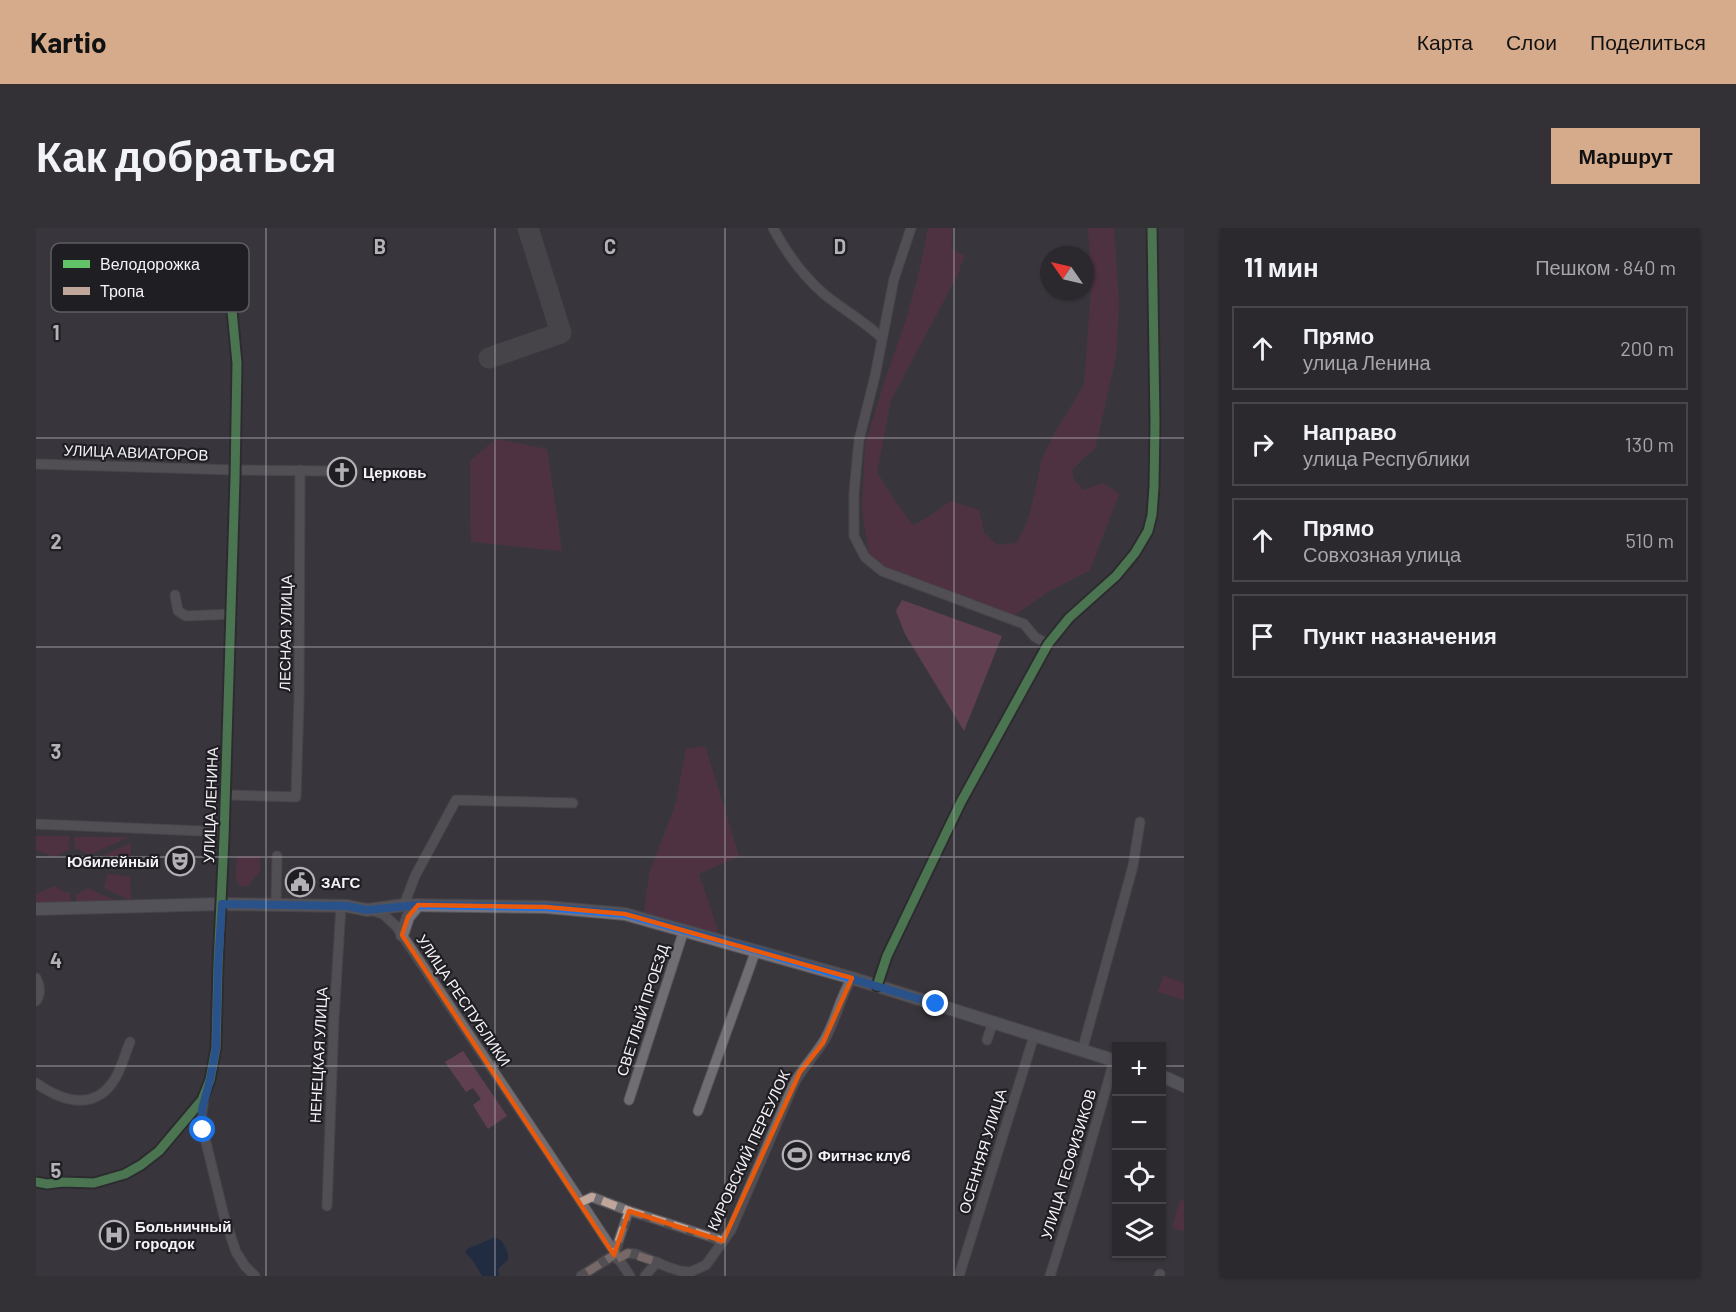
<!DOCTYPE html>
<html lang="ru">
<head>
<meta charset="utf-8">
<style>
  :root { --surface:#2b292d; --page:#333135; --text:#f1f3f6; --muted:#a6a6aa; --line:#474549; --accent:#d6ab8b }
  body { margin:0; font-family:Barlow,sans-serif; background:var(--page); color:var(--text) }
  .controls { position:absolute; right:18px; bottom:18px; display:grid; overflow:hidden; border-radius:0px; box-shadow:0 2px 4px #0004 }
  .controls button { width:54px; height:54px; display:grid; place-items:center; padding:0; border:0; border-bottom:2px solid var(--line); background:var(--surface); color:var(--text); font:30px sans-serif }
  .compass { position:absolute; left:1004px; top:18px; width:54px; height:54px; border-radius:50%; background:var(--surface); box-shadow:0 2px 4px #0004; rotate:304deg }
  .stop { position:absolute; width:18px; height:18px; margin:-14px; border:4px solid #1a73e8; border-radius:50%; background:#fff }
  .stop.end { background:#1a73e8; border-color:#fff; box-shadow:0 2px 6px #0008 }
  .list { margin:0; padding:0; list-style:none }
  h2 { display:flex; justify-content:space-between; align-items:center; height:78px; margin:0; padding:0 24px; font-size:26px }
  h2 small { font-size:20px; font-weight:400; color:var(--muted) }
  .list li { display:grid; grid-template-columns:39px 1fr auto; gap:18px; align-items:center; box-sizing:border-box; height:84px; margin:0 12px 12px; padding:0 12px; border:2px solid var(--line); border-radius:0px }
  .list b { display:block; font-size:22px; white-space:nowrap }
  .list p { margin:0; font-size:20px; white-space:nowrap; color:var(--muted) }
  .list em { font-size:20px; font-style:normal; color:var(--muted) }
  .icon { flex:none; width:33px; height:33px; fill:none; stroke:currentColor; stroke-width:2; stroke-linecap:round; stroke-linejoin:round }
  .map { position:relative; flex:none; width:1148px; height:1048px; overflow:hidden; border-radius:0px }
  header { display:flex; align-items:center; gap:36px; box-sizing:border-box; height:84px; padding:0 30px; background:var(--accent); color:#111 }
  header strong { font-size:28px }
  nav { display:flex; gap:33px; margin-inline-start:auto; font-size:21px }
  .intro { display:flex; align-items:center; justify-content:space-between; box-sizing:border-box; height:144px; padding:0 36px }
  h1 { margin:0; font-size:42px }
  .button { padding:15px 27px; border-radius:0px; background:var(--accent); color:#111; font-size:21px; font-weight:700 }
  main { display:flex; gap:36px; padding:0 36px }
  aside { flex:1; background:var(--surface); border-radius:0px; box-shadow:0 2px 4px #0004 }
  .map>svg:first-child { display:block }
  .green { fill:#6c2d49 }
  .forest { fill:#904d68 }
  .water { fill:#062148 }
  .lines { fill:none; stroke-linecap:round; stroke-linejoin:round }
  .taxiway { stroke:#58565a; stroke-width:21 }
  .minor-casing { stroke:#58565a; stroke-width:11 }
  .major-casing { stroke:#58565a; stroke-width:14 }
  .minor { stroke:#706e72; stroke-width:9 }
  .major { stroke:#75737d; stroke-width:12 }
  .quiet { stroke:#c0a59a; stroke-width:8; stroke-dasharray:15 8; stroke-linecap:butt }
  .cycleway-casing { stroke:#1f1e22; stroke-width:13 }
  .cycleway { stroke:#61c268; stroke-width:9 }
  .route { stroke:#1a73e8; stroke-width:8 }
  .marked { fill:none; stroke:#e8590c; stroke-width:4.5; stroke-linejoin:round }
  .grid { fill:none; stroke:#b3b0b6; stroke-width:1.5; stroke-opacity:0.55 }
  .labels { text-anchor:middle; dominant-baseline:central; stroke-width:4.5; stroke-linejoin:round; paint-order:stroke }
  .street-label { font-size:15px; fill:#f4f1f7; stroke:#1f1e22 }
  .poi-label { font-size:15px; font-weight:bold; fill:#f4f1f7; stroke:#1f1e22; text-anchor:start }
  .key { fill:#1f1e22; stroke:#5f5d62; stroke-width:1.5 }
  .key-label { font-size:16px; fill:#f4f1f7 }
  .grid-label { font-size:20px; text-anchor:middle; font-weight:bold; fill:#b3b0b6; stroke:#1f1e22; stroke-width:4.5; stroke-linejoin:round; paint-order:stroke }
</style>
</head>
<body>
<header>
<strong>Kartio</strong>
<nav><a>Карта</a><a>Слои</a><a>Поделиться</a></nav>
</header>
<div class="intro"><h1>Как добраться</h1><a class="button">Маршрут</a></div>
<main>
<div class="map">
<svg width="1148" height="1048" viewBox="0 0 1148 1048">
  <rect width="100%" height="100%" fill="#39373c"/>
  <!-- green -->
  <g class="green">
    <path d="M892,0H917L915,20L928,28L922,46L855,172L841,244L861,276L877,297L894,288L915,273L943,282L948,305L961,317L981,315L989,299L994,285L1006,231L1017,208L1048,157L1056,51L1052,0H1078L1083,76L1080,129L1059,221L1046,231L1036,243L1038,252L1048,262L1067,255L1083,266L1054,342L1012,364L974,390L849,344L833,326L826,283L829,217L849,152L871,89L886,32Z"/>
    <path d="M460,211L511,221L526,323L435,314L434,233Z"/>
    <path d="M669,518L703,628L663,646L683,706L608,686L613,646L640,575L650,521Z"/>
    <path d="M0,608H33V622L23,626L19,629L0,622Z"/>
    <path d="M38,609H93L53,627L45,622L39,621Z"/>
    <path d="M95,615L94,640L72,641L68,627Z"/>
    <path d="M201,628H224V643L211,659L204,658L201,653L200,647Z"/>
    <path d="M72,646L94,649L95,673L68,660Z"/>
    <path d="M19,658L26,663L34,665L35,677L0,678V666Z"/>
    <path d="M52,660L89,677H40V666L46,664Z"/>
    <path d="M1127,748L1148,755V772L1122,764Z"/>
    <path d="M1144,972L1148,973V1003L1136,1000Z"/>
  </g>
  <!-- forest -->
  <g class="forest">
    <path d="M866,372L966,408L928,503L869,406L860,383Z"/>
    <path d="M427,823L471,888L452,901L437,877L445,871L437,860L430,864L409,834Z"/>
  </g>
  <!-- water -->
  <path class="water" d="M459,1009L466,1013L472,1025V1032L462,1041L463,1048H446C441,1040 437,1031 429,1025L431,1021Z"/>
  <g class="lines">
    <!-- taxiway -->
    <path class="taxiway" d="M453,130L525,105L492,0"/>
    <!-- minor casing -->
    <g class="minor-casing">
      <g id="minor">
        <path d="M737,0C750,24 768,49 789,67C808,82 829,94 846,110"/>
        <path d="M875,0L858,51L839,148L823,212L818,265V308L829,329L846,343L988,396L999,409L1012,416"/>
        <path d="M0,236L199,242L291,243"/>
        <path d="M139,367L142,383L150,388L195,386"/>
        <path d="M190,567L260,569L263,470L264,242"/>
        <path d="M0,596L189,604"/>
        <path d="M240,677L241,628"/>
        <path d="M368,677L379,648L420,572L537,575"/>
        <path d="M337,683L347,686L360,698L510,921L594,1048"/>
        <path d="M0,750C4,758 5,766 0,773"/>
        <path d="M841,758L851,728L925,574L1012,416L1033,390L1080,348L1099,325L1112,303L1116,287L1118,259L1119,194L1116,0"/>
        <path d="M951,812L957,794"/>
        <path d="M1046,823L1097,638L1104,594"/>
        <path d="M0,855C27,874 60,884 80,849C86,838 89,826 94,814"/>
        <path d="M168,870L165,891L167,902L188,988L200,1024L209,1038L219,1048"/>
        <path d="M593,872L648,702"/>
        <path d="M662,883L720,722"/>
        <path d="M0,954L11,956L27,954L58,955L89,946L105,937L123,923L166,872L174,852L180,820L182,737L188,610L199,250L201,135L196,83"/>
        <path d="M545,974L556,969L593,983L578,1027L545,1048"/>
        <path d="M291,978L298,790L305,678"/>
        <path d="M593,983L687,1013"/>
        <path d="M581,1031L592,1025L600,1026L632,1039L644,1043L654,1044L670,1037L695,1002L757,858C765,841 779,828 789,811C800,792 804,769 816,750"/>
        <path d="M609,1048L621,1034"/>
        <path d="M923,1048L998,808"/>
        <path d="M1014,1048L1044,952L1078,833"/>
        <path d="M1123,1048L1124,1046"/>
      </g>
    </g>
    <!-- major casing -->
    <g class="major-casing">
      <g id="major">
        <path d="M0,681L186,676L311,678L331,682L368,677L510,679L589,686L816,750L1080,833"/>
        <path d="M366,707L372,689L382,677"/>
        <path d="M1126,848L1148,858"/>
      </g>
    </g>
    <!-- minor -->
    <use href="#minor" class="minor"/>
    <!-- major -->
    <use href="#major" class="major"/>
    <!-- quiet -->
    <g class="quiet">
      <path d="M545,974L556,969L593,983L578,1027L545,1048"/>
      <path d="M593,983L687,1013"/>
      <path d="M581,1031L592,1025L621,1034"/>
    </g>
    <!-- cycleway casing -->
    <g class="cycleway-casing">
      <g id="cycleway">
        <path d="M841,758L851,728L925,574L1012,416L1033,390L1080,348L1099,325L1112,303L1116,287L1118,259L1119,194L1116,0"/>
        <path d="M0,954L11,956L27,954L58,955L89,946L105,937L123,923L166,872L174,852L180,820L182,737L188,610L199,250L201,135L196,83"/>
      </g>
    </g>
    <!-- cycleway -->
    <use href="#cycleway" class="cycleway"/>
  </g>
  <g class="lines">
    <!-- route -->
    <path class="route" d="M167,902L166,881L174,852L180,820L182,737L186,676L311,678L331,682L382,677L510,679L589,686L720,722L900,776"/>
  </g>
  <!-- marked area -->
  <path d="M0 0H1148V1048H0ZM382,677L510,679L589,686L816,750L787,815L764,844L687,1013L593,983L578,1027L366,707L372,689Z" fill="#39373c" fill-opacity=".55" fill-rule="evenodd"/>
  <path class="marked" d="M382,677L510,679L589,686L816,750L787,815L764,844L687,1013L593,983L578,1027L366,707L372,689Z"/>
  <!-- grid -->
  <path class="grid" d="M230,0V1048M459,0V1048M689,0V1048M918,0V1048M0,210H1148M0,419H1148M0,629H1148M0,838H1080M1126,838H1148"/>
  <!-- icons -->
  <defs>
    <g id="church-ring" transform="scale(1.5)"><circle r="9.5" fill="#1f1e22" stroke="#b3b0b6" stroke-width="1.5"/><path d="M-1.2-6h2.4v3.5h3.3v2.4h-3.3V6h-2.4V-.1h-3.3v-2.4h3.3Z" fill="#b3b0b6"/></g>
    <g id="theatre-ring" transform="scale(1.5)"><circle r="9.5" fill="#1f1e22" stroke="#b3b0b6" stroke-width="1.5"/><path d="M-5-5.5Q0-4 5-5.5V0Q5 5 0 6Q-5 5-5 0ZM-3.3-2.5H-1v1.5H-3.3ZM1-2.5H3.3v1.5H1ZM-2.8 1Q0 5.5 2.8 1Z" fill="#b3b0b6"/></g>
    <g id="civic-ring" transform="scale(1.5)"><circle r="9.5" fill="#1f1e22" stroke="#b3b0b6" stroke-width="1.5"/><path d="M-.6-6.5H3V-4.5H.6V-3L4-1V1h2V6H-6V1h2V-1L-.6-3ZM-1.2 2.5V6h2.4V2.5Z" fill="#b3b0b6"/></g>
    <g id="stadium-ring" transform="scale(1.5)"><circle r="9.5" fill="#1f1e22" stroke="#b3b0b6" stroke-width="1.5"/><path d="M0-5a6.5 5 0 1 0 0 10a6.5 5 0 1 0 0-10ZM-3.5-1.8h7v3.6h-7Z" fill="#b3b0b6"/></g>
    <g id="hospital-ring" transform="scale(1.5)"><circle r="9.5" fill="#1f1e22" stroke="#b3b0b6" stroke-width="1.5"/><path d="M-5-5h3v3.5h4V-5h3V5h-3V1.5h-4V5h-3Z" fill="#b3b0b6"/></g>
  </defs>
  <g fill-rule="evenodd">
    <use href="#church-ring" x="306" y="244"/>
    <use href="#theatre-ring" x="144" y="633"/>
    <use href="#civic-ring" x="264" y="654"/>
    <use href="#stadium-ring" x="761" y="927"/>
    <use href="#hospital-ring" x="78" y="1007"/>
  </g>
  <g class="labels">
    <!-- street labels -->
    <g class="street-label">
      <text transform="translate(100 224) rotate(2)">УЛИЦА АВИАТОРОВ</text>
      <text transform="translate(249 405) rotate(-89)">ЛЕСНАЯ УЛИЦА</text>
      <text transform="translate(174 577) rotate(-88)">УЛИЦА ЛЕНИНА</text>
      <text transform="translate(428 772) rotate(56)">УЛИЦА РЕСПУБЛИКИ</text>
      <text transform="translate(606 782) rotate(-72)">СВЕТЛЫЙ ПРОЕЗД</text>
      <text transform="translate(282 827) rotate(-87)">НЕНЕЦКАЯ УЛИЦА</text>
      <text transform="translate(712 922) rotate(-65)">КИРОВСКИЙ ПЕРЕУЛОК</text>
      <text transform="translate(946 923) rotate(-73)">ОСЕННЯЯ УЛИЦА</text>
      <text transform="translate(1032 936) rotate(-73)">УЛИЦА ГЕОФИЗИКОВ</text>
    </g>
    <!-- poi labels -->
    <g class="poi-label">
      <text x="327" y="244">Церковь</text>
      <text x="123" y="633" text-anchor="end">Юбилейный</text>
      <text x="285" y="654">ЗАГС</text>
      <text x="782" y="927">Фитнэс клуб</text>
      <text x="99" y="998">Больничный<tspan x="99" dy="17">городок</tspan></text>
    </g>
  </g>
  <!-- legend -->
  <rect x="15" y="15" width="198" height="69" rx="9" class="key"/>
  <rect x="27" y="32" width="27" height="8" fill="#61c268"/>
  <rect x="27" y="59" width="27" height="8" fill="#c0a59a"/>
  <g class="key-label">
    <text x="64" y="42">Велодорожка</text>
    <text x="64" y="69">Тропа</text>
  </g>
  <g class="grid-label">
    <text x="344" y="26">B</text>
    <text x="574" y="26">C</text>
    <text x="804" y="26">D</text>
    <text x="20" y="112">1</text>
    <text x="20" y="321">2</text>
    <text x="20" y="531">3</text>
    <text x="20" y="740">4</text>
    <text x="20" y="950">5</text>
  </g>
</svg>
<div class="controls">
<button>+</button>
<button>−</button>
<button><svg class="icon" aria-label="locate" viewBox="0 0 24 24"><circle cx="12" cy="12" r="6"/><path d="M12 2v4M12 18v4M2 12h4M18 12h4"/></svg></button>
<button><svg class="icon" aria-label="layers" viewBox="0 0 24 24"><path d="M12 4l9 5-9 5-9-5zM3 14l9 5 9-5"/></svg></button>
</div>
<svg class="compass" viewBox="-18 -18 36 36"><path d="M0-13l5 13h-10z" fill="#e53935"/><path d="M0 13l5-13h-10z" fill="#a6a6aa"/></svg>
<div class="stop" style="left:167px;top:902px"></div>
<div class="stop end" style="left:900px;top:776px"></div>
</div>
<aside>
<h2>11 мин<small>Пешком · 840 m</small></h2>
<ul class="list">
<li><svg class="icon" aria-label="ahead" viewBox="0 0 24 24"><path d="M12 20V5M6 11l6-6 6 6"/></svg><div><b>Прямо</b><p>улица Ленина</p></div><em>200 m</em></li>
<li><svg class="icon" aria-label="right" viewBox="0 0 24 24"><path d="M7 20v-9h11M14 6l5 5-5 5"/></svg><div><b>Направо</b><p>улица Республики</p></div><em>130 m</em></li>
<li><svg class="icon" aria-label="ahead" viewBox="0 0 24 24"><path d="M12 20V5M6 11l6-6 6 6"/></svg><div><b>Прямо</b><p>Совхозная улица</p></div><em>510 m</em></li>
<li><svg class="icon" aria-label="arrive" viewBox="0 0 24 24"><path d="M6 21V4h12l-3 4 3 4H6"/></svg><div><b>Пункт назначения</b></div></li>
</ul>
</aside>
</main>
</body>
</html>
